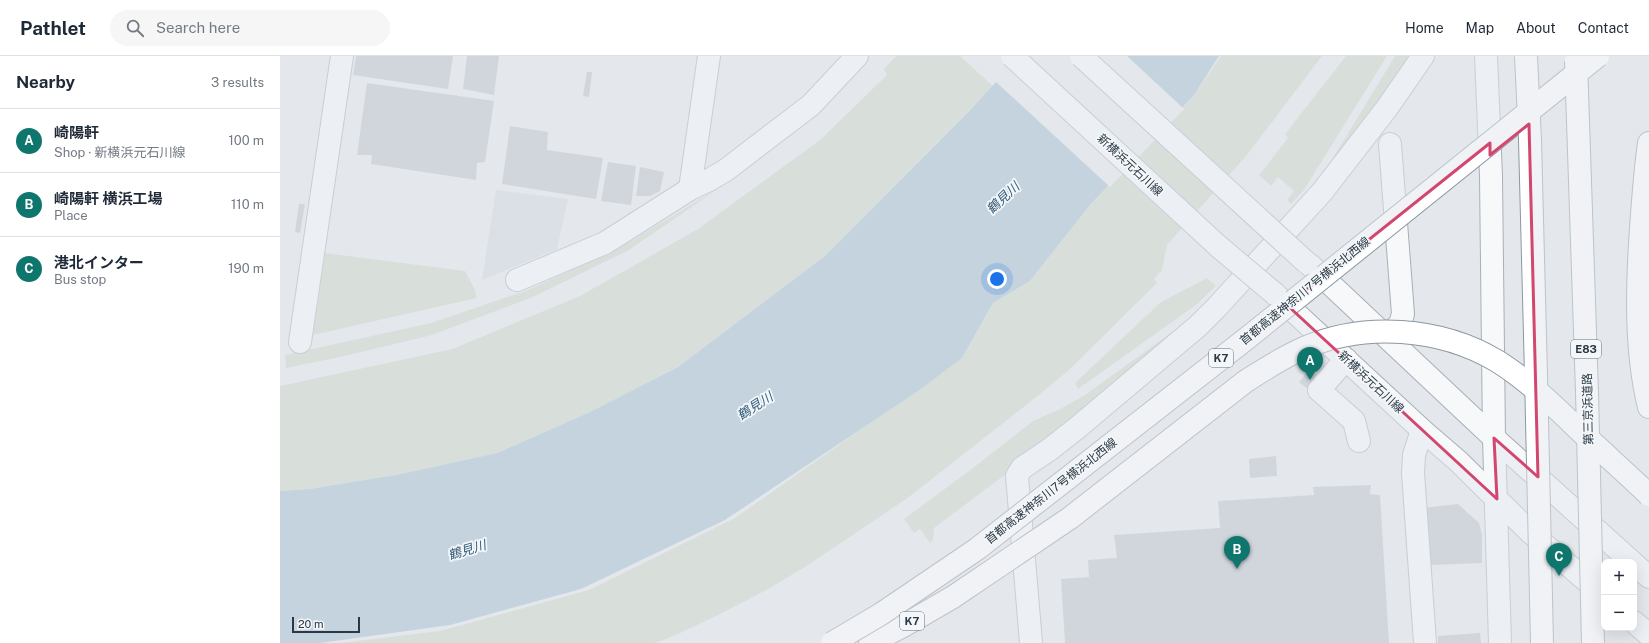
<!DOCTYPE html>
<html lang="en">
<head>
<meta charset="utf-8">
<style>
  :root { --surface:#fff; --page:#f6f6f7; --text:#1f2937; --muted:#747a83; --line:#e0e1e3; --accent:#0f766e }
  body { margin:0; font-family:"Public Sans","Noto Sans JP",sans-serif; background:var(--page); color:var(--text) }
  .controls { position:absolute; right:12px; bottom:12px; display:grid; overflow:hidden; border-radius:8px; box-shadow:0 4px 16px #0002 }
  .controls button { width:36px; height:36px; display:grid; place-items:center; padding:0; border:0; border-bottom:1px solid var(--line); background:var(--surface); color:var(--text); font:20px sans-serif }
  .scale { position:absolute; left:12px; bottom:10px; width:68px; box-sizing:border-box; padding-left:4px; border:2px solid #2a3845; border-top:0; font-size:11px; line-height:14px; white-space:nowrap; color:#2a3845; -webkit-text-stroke:3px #f4f7f9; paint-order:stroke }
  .you { position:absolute; left:717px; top:223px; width:14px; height:14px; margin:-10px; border:3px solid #fff; border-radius:50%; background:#1a73e8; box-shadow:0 0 0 6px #1a73e833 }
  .badge { display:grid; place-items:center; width:26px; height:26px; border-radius:50%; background:var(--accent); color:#fff; font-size:13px; font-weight:700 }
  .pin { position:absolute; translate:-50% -33px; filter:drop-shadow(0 1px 2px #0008) }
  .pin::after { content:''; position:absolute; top:21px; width:14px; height:12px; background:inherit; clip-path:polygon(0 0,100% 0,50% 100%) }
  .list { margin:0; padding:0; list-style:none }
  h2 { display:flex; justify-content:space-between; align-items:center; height:52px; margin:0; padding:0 16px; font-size:17px }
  h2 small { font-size:13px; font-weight:400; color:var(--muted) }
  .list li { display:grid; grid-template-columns:26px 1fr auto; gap:12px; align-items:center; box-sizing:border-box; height:64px; padding:0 16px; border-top:1px solid var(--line) }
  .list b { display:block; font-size:15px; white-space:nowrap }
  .list p { margin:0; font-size:13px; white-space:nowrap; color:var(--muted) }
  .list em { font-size:13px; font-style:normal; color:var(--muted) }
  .icon { flex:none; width:22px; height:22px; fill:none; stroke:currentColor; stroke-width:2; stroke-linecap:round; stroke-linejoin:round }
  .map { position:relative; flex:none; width:1369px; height:587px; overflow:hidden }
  header { display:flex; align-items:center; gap:24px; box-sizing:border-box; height:56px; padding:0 20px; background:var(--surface); border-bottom:1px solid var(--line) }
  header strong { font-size:19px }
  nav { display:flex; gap:22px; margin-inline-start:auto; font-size:14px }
  .search { width:280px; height:36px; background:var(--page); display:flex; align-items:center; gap:10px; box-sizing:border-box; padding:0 14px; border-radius:22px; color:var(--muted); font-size:15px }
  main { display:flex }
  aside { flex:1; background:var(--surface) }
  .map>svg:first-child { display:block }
  .built { fill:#d1d7de }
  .green { fill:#cbd6c4 }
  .water { fill:#9ebbcc }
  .pier { fill:#e4e8ec }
  .building { fill:#bac2ca }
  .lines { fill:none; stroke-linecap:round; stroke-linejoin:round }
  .minor-casing { stroke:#a8b0b7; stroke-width:24 }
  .highway-casing { stroke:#8a98a3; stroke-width:24 }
  .minor { stroke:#f7f8fa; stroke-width:22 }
  .highway { stroke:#fff; stroke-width:22 }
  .minor-bridge-casing { stroke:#a8b0b7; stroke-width:24; stroke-linecap:butt }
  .highway-bridge-casing { stroke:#8a98a3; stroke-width:24; stroke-linecap:butt }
  .minor-bridge { stroke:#f7f8fa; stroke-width:22 }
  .highway-bridge { stroke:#fff; stroke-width:22 }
  .marked { fill:none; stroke:#d3466f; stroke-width:3; stroke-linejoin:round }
  .labels { text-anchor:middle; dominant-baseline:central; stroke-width:3.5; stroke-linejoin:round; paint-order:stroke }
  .shield { fill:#f4f7f9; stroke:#67717b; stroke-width:1 }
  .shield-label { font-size:11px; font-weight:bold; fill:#2a3845 }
  .street-label { font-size:12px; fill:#2a3845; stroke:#f4f7f9 }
  .water-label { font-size:13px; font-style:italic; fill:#335d7b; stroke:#f4f7f9 }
</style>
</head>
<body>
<header>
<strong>Pathlet</strong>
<div class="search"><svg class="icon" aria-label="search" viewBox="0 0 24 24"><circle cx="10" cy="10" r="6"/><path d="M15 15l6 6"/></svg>Search here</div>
<nav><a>Home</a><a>Map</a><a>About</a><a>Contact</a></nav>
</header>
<main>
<aside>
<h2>Nearby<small>3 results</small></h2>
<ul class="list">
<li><span class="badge">A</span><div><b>崎陽軒</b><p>Shop · 新横浜元石川線</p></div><em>100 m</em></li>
<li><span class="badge">B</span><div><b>崎陽軒 横浜工場</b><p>Place</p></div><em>110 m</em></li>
<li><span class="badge">C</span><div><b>港北インター</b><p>Bus stop</p></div><em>190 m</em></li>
</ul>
</aside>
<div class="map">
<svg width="1369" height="587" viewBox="0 0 1369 587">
  <rect width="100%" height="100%" fill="#e4e8ec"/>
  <!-- built -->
  <path class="built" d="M216,134L288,143L277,193L202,224Z"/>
  <!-- green -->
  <g class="green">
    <path d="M616,0H680L713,30L546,199L398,311L310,356L217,397L121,418L30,433L0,435V330L172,293L300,240L418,173L540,84L607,19L604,13Z"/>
    <path d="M941,0H1042L967,99L887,189L882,214L874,223L877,227L788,315L750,346L629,441L528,509L490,532L442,557L396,579L375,587H60L160,575L309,534L455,462L682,302L713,247L750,225L810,149L914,39Z"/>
    <path d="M1066,0H1107L1024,134L1011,148L1007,144L1014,135L998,121L991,130L979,119L1008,82L1005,78Z"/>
    <path d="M1115,0H1130L1027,145Z"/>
    <path d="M442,130L349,194L253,241L152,279L65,300L6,312L5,299L151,267L248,234L343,190Z"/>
    <path d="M45,197L185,215L195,234L197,242L33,279Z"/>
    <path d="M927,222L936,230L916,249L798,333L795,327L881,246Z"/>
    <path d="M899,271L878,292L754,397L654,472L653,484L650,487L640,473L634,477L624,463L689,415L753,365L778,354L805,339Z"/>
  </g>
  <!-- water -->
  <path class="water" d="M740,0H939L914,39L810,149L750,225L713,247L682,302L638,335L445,464L301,533L170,569L40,587H0V435L30,433L121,418L217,397L310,356L398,311L546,199L691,53Z"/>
  <!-- pier -->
  <path class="pier" d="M738,0H847L904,53L830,131L715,25Z"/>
  <!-- building -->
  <g class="building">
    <path d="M76,0H173L168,33L73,19Z"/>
    <path d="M187,0H219L214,39L183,33Z"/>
    <path d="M307,16H312L309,41L303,40Z"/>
    <path d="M87,27L214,45L205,106L197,107L196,124L91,108L92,99H77Z"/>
    <path d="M230,70L268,76L267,94L323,102L316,143L222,128Z"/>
    <path d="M328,106L356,110L351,149L321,145Z"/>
    <path d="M360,111L384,116L380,135L370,140H356Z"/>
    <path d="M19,148H25L20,177L15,176Z"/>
    <path d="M1030,313L1040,322L1029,334L1019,326Z"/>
    <path d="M996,400L997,420L970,422L969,403Z"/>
    <path d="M1091,429L1090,438L1100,439L1109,587H785L781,523L809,521L808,504L837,502L834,479L940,472L938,445L1034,439L1033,431Z"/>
    <path d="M1178,448L1199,467L1202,479V507L1150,509L1143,452Z"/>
    <path d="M1200,577L1201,587H1158V580Z"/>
  </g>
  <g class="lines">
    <!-- minor casing -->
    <g class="minor-casing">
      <g id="minor">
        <path d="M1206,0L1211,120L1214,382L1220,587"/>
        <path d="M410,133L429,0"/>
        <path d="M1030,209L1214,382L1352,506"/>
        <path d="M237,224L325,187L410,133L429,124L446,114L531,49L577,0"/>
        <path d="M995,238L1142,374L1178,405L1250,476L1324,540"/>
        <path d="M1106,280L1120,268L1123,258L1110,88"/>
        <path d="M20,286L62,0"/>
        <path d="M1066,303L1039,334L1074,365L1079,385"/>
        <path d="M1142,374L1134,399L1133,417L1145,587"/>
        <path d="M1354,508L1369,521"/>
        <path d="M1354,566L1369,579"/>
        <path d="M751,587L737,420L742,412L769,394L797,372L918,270L937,251L1042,136L1107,52L1143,0"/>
      </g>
    </g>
    <!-- highway casing -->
    <g class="highway-casing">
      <g id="highway">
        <path d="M1369,87C1365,115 1363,144 1361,172C1357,230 1355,295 1369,351"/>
        <path d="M590,587L623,570L673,541"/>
      </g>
    </g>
    <!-- minor -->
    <use href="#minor" class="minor"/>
    <!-- highway -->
    <use href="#highway" class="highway"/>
    <!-- minor-bridge casing -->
    <g class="minor-bridge-casing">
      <g id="minor-bridge">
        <path d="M732,0L938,190L995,238"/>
        <path d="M801,0L1027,207"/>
      </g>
    </g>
    <!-- highway-bridge casing -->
    <g class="highway-bridge-casing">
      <g id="highway-bridge">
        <path d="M1246,0L1250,84L1256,319L1262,587"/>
        <path d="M1296,5L1307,336L1313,587"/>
        <path d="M673,541L790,462L966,325C985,313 1003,301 1024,292C1084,266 1160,271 1217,305C1246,323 1271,347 1296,371C1320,394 1345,416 1369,439"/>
        <path d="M552,587L601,558L697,493L966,283L1318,0"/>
      </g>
    </g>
    <!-- minor-bridge -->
    <use href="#minor-bridge" class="minor-bridge"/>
    <!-- highway-bridge -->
    <use href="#highway-bridge" class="highway-bridge"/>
  </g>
  <!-- marked area -->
  <path d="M0 0H1369V587H0ZM1249,68L1258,421L1214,382L1217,443L1007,249L1210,87V99Z" fill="#e4e8ec" fill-opacity=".55" fill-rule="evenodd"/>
  <path class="marked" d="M1249,68L1258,421L1214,382L1217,443L1007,249L1210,87V99Z"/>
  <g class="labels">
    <!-- shield labels -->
    <g class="shield">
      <rect x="1291" y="284" width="30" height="18" rx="3"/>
      <rect x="929" y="293" width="24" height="18" rx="3"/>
      <rect x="620" y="556" width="24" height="18" rx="3"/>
    </g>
    <g class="shield-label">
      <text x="1306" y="293">E83</text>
      <text x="941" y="302">K7</text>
      <text x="632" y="565">K7</text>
    </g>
    <!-- street labels -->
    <g class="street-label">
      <text transform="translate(850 109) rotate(43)">新横浜元石川線</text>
      <text transform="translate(1025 235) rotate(-39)">首都高速神奈川7号横浜北西線</text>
      <text transform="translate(1091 326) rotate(43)">新横浜元石川線</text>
      <text transform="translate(1308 353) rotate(-91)">第三京浜道路</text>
      <text transform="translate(771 435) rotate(-38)">首都高速神奈川7号横浜北西線</text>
    </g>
    <!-- water labels -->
    <g class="water-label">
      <text transform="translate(723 142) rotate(-43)">鶴見川</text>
      <text transform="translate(475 350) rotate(-33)">鶴見川</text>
      <text transform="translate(187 494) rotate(-17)">鶴見川</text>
    </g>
  </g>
</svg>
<div class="controls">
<button>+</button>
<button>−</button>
</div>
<div class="scale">20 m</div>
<div class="you"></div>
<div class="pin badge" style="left:1030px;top:324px">A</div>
<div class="pin badge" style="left:957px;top:513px">B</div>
<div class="pin badge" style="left:1279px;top:520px">C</div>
</div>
</main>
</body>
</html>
